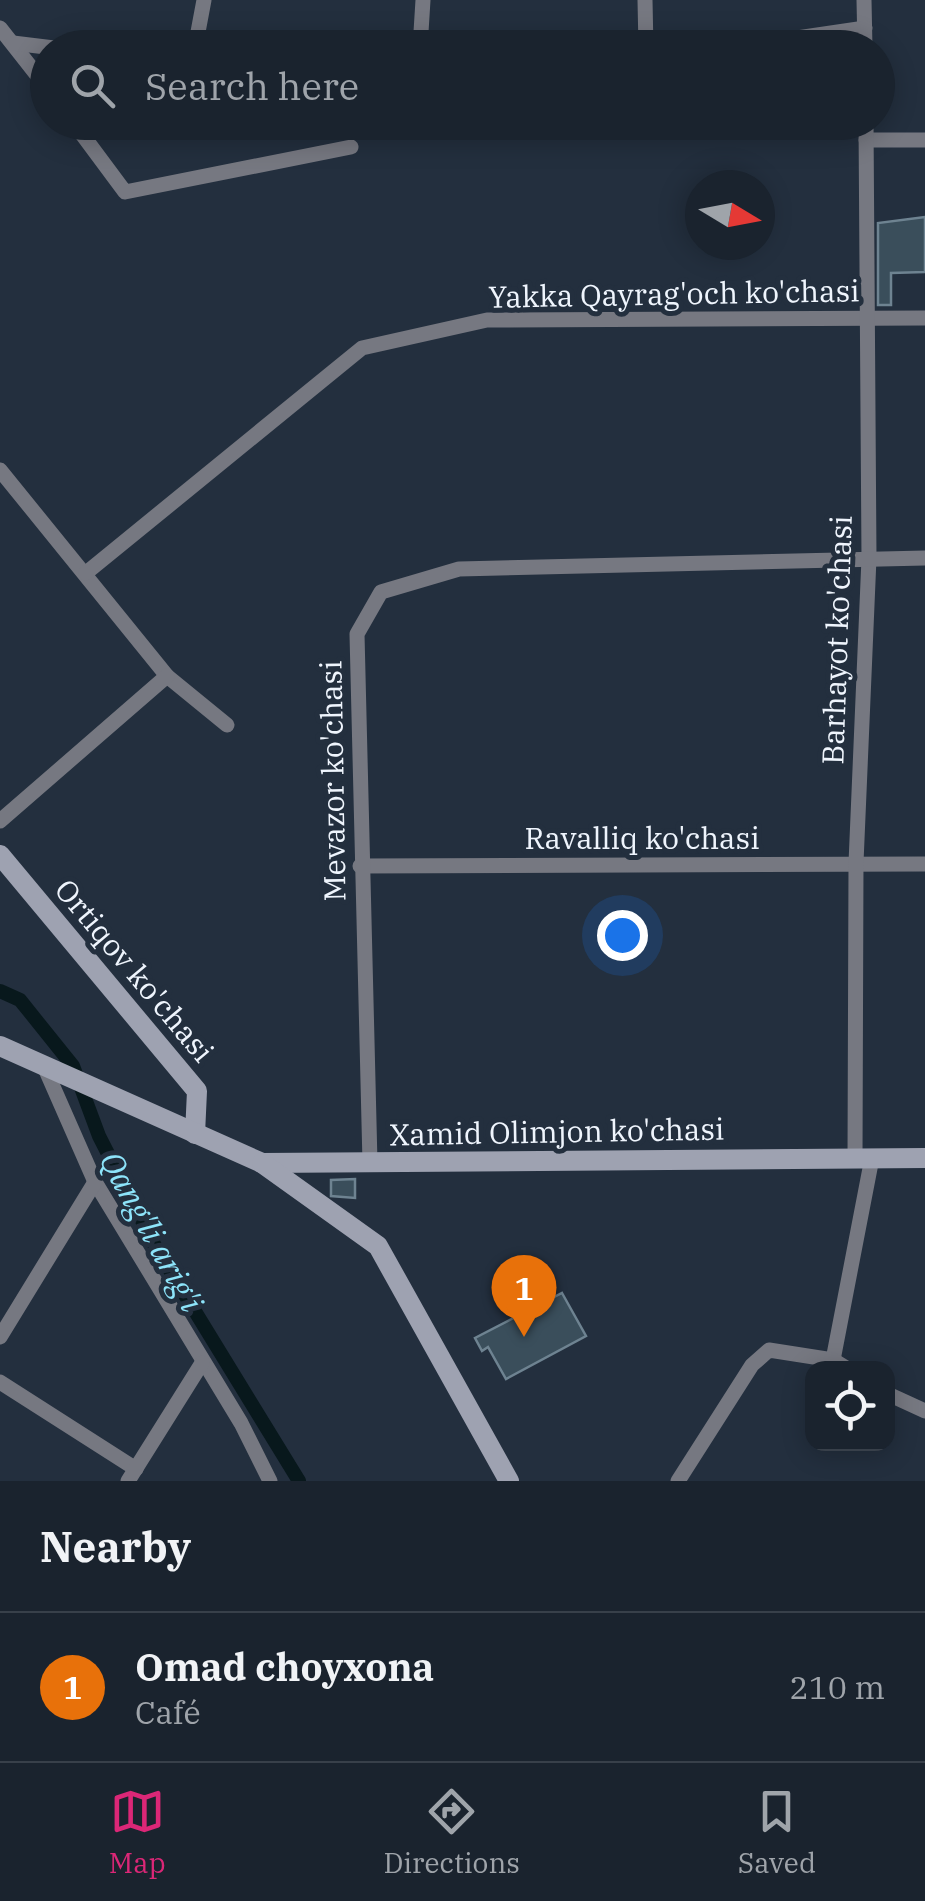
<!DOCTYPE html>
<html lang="en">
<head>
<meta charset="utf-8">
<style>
  :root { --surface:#1a232e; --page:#272f3a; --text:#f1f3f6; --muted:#9fa4aa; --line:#38404a; --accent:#db2777 }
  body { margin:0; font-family:"IBM Plex Serif",serif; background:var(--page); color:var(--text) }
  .controls { position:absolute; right:30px; bottom:30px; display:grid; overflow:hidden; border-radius:20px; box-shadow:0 5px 25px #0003 }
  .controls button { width:90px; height:90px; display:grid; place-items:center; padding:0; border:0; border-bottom:2px solid var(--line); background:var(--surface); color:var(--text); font:50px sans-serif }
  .compass { position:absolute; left:685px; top:170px; width:90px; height:90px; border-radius:50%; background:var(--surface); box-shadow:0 5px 25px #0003; rotate:100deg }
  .you { position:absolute; left:622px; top:935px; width:35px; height:35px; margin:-25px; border:8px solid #fff; border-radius:50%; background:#1a73e8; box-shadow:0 0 0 15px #1a73e833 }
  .badge { display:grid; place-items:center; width:65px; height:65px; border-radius:50%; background:var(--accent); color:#fff; font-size:32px; font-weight:700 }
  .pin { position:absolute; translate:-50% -82px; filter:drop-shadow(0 2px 5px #0008) }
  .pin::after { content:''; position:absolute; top:52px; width:35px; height:30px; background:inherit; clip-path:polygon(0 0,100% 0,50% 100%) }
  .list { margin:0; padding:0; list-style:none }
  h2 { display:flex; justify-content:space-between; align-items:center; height:130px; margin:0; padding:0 40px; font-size:42px }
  h2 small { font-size:32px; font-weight:400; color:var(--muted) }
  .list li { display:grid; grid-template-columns:65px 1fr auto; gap:30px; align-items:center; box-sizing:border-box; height:150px; padding:0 40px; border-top:2px solid var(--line) }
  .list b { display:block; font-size:38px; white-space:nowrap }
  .list p { margin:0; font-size:32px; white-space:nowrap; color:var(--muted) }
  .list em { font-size:32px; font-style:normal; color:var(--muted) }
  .icon { flex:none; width:55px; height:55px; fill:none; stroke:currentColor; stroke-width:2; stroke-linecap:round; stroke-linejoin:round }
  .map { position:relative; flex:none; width:925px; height:1481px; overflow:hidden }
  .search { position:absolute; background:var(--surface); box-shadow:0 5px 25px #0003; left:30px; right:30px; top:30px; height:110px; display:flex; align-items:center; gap:25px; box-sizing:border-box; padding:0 35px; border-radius:55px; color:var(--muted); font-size:38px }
  .sheet { height:280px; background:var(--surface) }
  nav { display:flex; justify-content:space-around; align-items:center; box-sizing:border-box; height:140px; border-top:2px solid var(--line); background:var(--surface); font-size:28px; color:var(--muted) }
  nav a { display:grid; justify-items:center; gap:5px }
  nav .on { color:var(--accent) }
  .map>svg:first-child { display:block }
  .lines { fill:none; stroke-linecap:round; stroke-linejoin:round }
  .canal { stroke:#08181c; stroke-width:14 }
  .building { fill:#3a4e5b; stroke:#6e8391; stroke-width:2.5 }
  .street { stroke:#767881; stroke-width:15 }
  .secondary { stroke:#9ea2b1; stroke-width:20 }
  .labels { text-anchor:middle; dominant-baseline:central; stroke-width:10; stroke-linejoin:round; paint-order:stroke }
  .street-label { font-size:30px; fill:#eff5fd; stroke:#232f3e }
  .water-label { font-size:32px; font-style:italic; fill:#8de4fa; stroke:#232f3e }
</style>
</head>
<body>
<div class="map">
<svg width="925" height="1481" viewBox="0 0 925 1481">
  <rect width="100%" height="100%" fill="#232f3e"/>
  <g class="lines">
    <!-- canal -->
    <path class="canal" d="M0,991L20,1000L73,1066L99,1136L155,1246L299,1481"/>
  </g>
  <!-- building -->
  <g class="building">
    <path d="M925,217V272L891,273V305H878V223Z"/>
    <path d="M355,1179V1198L331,1196V1180Z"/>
    <path d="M562,1293L586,1336L506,1379L488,1347L482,1351L475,1338Z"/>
  </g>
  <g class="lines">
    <!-- street -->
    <g class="street">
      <path d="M645,0L646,48"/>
      <path d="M864,0L865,48"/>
      <path d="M0,28L48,89"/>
      <path d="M13,43L54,48"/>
      <path d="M195,48L204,0"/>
      <path d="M420,48L423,0"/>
      <path d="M728,48L865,28"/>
      <path d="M73,122L125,192L351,147"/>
      <path d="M866,140H925"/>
      <path d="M0,470L167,676L227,725"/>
      <path d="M86,573L362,348L487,320L925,318"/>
      <path d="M0,821L167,676"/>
      <path d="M360,866L925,864"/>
      <path d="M44,1066L95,1182L241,1423L270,1481"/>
      <path d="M855,1158L856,863L869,558L866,122"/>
      <path d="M370,1163L357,634L381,592L459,569L925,558"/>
      <path d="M0,1337L95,1182"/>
      <path d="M833,1360L872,1158"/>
      <path d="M0,1382L136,1469"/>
      <path d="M888,1394L925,1411"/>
      <path d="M128,1481L202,1363"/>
      <path d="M678,1481L752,1365L769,1350L833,1360L846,1368"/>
    </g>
    <!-- secondary -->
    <g class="secondary">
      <path d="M0,855L197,1091L195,1134"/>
      <path d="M0,1046L262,1163L925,1158"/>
      <path d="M262,1163L378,1246L509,1481"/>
    </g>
  </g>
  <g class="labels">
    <!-- street labels -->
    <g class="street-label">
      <text transform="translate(674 293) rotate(-1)">Yakka Qayrag'och ko'chasi</text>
      <text transform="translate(836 640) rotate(-88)">Barhayot ko'chasi</text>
      <text transform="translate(332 781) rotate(-91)">Mevazor ko'chasi</text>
      <text x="642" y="837">Ravalliq ko'chasi</text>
      <text transform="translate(135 970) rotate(50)">Ortiqov ko'chasi</text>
      <text transform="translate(557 1131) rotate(-1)">Xamid Olimjon ko'chasi</text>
    </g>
    <!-- water labels -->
    <g class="water-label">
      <text transform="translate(152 1231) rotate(61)">Qang'li arig'i</text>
    </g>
  </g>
</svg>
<div class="controls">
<button><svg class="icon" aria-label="locate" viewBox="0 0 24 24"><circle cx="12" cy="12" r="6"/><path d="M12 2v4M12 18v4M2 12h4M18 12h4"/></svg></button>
</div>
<svg class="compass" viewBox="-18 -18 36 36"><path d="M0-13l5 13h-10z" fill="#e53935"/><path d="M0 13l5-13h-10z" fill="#9fa4aa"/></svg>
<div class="you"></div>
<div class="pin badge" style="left:524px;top:1337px;background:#e8710a">1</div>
<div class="search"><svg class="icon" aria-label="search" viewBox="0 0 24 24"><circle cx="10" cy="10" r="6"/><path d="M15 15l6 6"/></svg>Search here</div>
</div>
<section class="sheet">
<h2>Nearby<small></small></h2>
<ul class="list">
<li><span class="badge" style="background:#e8710a">1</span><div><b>Omad choyxona</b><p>Café</p></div><em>210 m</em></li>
</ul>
</section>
<nav>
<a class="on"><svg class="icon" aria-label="map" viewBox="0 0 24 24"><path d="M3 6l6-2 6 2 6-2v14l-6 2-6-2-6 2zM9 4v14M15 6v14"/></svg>Map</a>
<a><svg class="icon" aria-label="directions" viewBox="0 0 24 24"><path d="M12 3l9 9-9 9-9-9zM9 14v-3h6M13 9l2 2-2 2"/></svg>Directions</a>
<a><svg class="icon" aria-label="saved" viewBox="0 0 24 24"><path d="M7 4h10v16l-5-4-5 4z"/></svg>Saved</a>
</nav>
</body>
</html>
